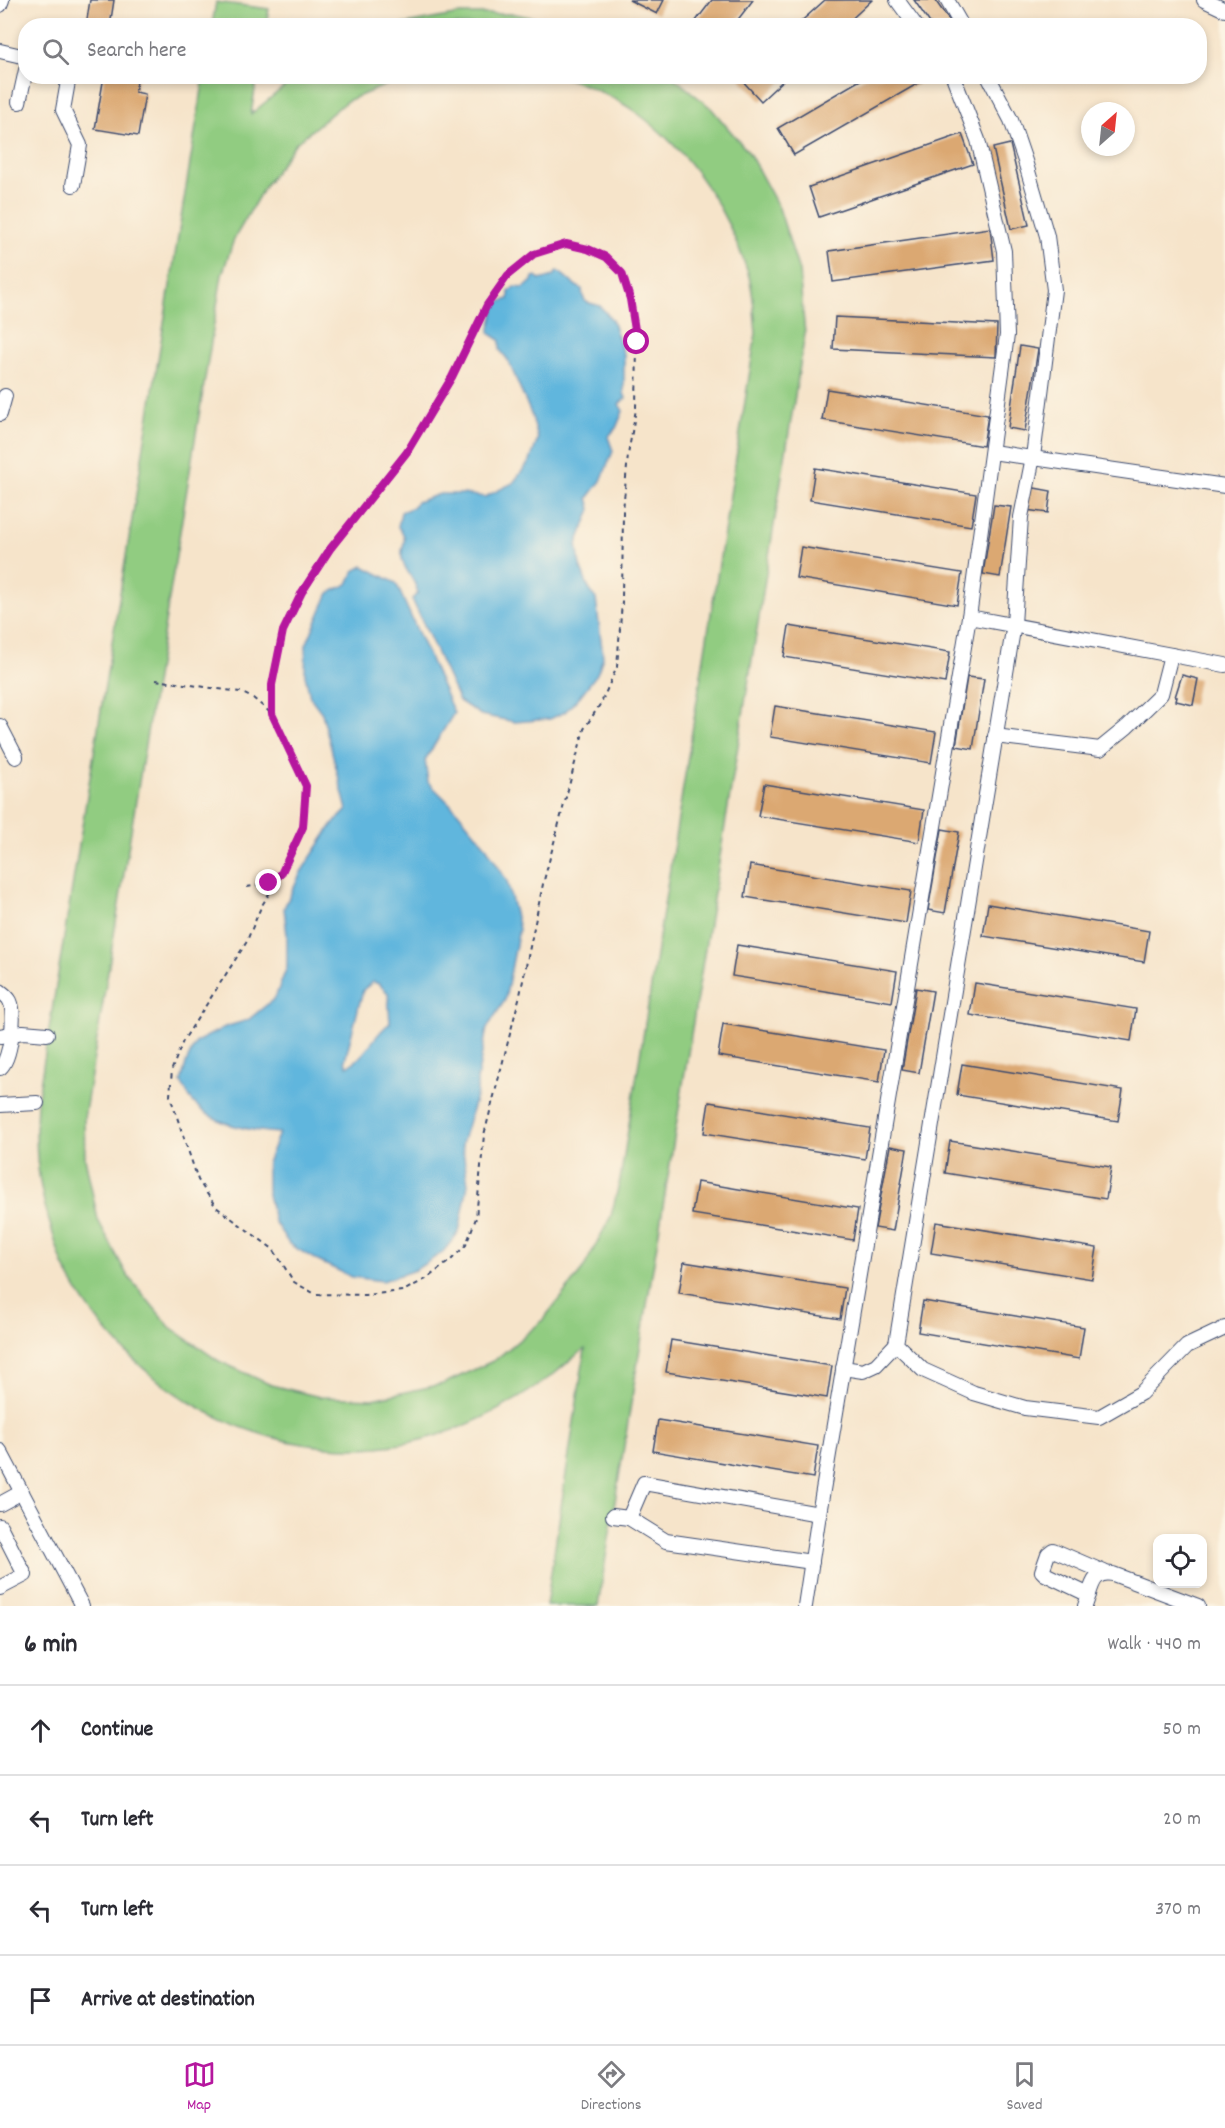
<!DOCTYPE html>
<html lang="en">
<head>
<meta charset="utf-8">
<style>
  :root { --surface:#fff; --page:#f7f7f7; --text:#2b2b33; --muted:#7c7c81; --line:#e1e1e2; --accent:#b5179e }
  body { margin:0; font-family:Dekko,sans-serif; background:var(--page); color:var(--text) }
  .controls { position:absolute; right:18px; bottom:18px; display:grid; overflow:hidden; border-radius:12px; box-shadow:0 3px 9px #0003 }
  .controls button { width:54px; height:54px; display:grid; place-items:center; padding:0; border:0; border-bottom:2px solid var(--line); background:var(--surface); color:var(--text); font:30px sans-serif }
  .compass { position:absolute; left:1081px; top:102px; width:54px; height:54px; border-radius:50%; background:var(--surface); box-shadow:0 3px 9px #0003; rotate:27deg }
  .stop { position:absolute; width:18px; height:18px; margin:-14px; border:4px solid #b5179e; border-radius:50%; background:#fff }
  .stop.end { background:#b5179e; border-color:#fff; box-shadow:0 2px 6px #0008 }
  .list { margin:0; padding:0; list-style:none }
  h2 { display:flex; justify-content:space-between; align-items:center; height:78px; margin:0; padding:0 24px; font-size:26px }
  h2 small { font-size:20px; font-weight:400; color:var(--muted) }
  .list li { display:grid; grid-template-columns:39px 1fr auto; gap:18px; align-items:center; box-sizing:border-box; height:90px; padding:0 24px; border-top:2px solid var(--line) }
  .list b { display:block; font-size:22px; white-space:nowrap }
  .list em { font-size:20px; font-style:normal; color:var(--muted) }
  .icon { flex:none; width:33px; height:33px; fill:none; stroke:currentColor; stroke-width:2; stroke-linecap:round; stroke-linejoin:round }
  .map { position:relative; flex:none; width:1225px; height:1606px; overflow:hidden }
  .search { position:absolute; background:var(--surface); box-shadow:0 3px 9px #0003; left:18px; right:18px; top:18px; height:66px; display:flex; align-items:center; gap:15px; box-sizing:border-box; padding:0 21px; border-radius:24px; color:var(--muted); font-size:22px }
  .sheet { height:438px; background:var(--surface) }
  nav { display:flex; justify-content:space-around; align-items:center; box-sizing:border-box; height:84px; border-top:2px solid var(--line); background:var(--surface); font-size:16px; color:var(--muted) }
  nav a { display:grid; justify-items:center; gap:3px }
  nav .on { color:var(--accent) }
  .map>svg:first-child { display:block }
  .green { fill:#91cc81; stroke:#567e70; stroke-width:1.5 }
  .water { fill:#60b6dd; stroke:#3e729e; stroke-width:1.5; fill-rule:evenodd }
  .building { fill:#dba872 }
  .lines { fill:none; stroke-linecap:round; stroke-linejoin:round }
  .minor-casing { stroke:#3c4a6e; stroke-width:16 }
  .path { stroke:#3c4a6e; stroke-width:2; stroke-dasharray:4.5 4.5; stroke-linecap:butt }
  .minor { stroke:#fff; stroke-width:14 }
  .route { stroke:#b5179e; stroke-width:8 }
</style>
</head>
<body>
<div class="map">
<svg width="1225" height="1606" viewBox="0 0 1225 1606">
  <rect width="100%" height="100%" fill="#fcf5e5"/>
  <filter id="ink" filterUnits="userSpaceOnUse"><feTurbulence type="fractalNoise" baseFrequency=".0167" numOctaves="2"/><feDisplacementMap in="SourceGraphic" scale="12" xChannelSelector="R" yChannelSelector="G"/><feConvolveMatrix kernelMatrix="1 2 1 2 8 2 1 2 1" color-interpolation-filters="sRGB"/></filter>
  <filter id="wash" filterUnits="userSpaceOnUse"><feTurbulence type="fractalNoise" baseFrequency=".008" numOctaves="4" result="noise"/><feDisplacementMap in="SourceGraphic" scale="24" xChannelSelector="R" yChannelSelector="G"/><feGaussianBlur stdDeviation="1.35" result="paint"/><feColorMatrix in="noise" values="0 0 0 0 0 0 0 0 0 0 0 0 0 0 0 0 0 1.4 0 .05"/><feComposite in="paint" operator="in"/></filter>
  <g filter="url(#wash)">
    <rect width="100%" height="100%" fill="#f6e4ca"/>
    <!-- green -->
    <g class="green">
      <path d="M216,2L269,9L266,25H212Z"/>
      <path d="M460,14H515L570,25H400Z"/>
      <path d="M204,77H257L251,114L296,77H406L347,101L295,144L263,189L234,239L222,275L84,1118L85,1158L98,1220L127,1275L170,1327L219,1361L271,1385L320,1397L373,1399L443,1384L495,1360L542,1321L583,1269L611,1216L620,1180L756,333C754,314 754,292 748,273C728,211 691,152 637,113C615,97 589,86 563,77H673L711,108L749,153L779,208L799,271L805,334L598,1606H546L585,1349C573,1357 562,1368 550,1377C507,1408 460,1433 407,1443C266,1469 128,1392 64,1267C60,1258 57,1247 54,1237C38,1189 34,1153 37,1103Z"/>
    </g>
    <!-- water -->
    <g class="water">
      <path d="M557,271C567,276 570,284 582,289L583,297L586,302L600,306L612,320L624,355V393L626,398L619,404L623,411L616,428L608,437L613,451L601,481L588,498L591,509L577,544L580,566L589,589L596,599L603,657L597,674L580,696L565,712L550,719L515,722L481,715L459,701L412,599L418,593C415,578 403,569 402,558C400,543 411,541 398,527L401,512L411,508L417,502L440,494H463L485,497L513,483L530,461L538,439L532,416L508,360L500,350V340L489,333L496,303L509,299V292L514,287L524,288L532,281L533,277L536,276L540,280L554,276Z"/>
      <path d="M363,566L396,583L454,713L425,760L428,782L457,811L485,845L507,881L519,929L505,1000L487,1028L477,1079V1093L462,1144L468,1184L459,1232L442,1253L415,1270L383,1281L352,1277L318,1261L289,1244L274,1221L267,1190V1163L279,1133C250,1131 209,1125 190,1098C187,1093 184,1087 181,1082L186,1063L196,1042L225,1027L248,1020L275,998L287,967V935L284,908L301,872L332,825L347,810L322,713L310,697L305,675L306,645L329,593L348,584L354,571ZM373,982L379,984L388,993L390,1023C373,1035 365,1059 347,1066L345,1060L363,990Z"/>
    </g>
    <g id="blocks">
      <!-- building -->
      <g class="building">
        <path d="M90,0H114L110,26H86Z"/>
        <path d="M629,0H664L657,14Z"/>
        <path d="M712,0H753L733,26H692Z"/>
        <path d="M825,0H872L844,26H796Z"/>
        <path d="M914,0H935L953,26H932Z"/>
        <path d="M104,76H138L135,92L145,94L138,136L95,129Z"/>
        <path d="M738,76H788L761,101Z"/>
        <path d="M867,76H931L794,155L778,128Z"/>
        <path d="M962,134L973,164L819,217L809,187Z"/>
        <path d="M1010,144L1029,225L1011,229L993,148Z"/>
        <path d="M990,228L994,260L833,282L829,251Z"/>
        <path d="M835,317L997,325L996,357L833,349Z"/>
        <path d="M1020,346L1038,349L1025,431L1008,428Z"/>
        <path d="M827,389L988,415L983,446L822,420Z"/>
        <path d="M815,468L976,494L971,526L810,500Z"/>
        <path d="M1029,487L1051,491L1048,513L1026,510Z"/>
        <path d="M994,505L1011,507L1000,577L983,574Z"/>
        <path d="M801,547L962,573L957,605L796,578Z"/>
        <path d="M789,626L950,652L945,683L784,657Z"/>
        <path d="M1182,675L1198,679L1193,705L1176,701L1177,697H1175Z"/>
        <path d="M967,677L984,679L973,749L956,746Z"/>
        <path d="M775,706L936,732L931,763L770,737Z"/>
        <path d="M764,784L924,810L919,842L758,816Z"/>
        <path d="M942,829L959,832L945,913L928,910Z"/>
        <path d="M750,865L911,891L906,923L745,897Z"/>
        <path d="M988,904L1149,931L1144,962L983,936Z"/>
        <path d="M737,945L897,971L892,1002L732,976Z"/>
        <path d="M975,983L1136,1009L1131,1041L970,1015Z"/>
        <path d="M916,988L933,991L919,1073L902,1070Z"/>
        <path d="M723,1024L884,1050L879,1082L718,1056Z"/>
        <path d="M962,1064L1123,1090L1118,1121L957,1095Z"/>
        <path d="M709,1102L870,1128L865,1159L704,1133Z"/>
        <path d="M950,1141L1111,1167L1106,1199L945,1173Z"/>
        <path d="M890,1146L907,1149L893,1231L875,1228Z"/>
        <path d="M697,1182L858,1209L853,1240L692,1214Z"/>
        <path d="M936,1222L1097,1248L1092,1279L931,1253Z"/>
        <path d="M684,1262L845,1288L840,1319L679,1293Z"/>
        <path d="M923,1301L1084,1327L1079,1359L918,1332Z"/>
        <path d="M671,1340L832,1366L827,1398L666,1372Z"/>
        <path d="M658,1420L818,1446L813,1478L653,1451Z"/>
      </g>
    </g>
  </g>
  <g filter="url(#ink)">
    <use href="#blocks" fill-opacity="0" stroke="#3c4a6e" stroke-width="1.5"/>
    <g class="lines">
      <!-- minor casing -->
      <g class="minor-casing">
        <g id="minor">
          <path d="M897,0L916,26"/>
          <path d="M947,0L962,26"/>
          <path d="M1204,0L1225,10"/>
          <path d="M0,5L2,0"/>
          <path d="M0,51L26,57"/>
          <path d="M69,76L63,110L80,145L73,185"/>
          <path d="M988,76L1011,120L1025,161L1047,236L1054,290L1033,457L1021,517L1014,624L896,1344L923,1370L974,1393L1025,1408L1099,1417L1141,1393L1187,1346L1225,1328"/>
          <path d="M19,102L26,70"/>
          <path d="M0,414L5,396"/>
          <path d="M992,452L1225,486"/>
          <path d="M969,617L1225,665"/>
          <path d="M0,726L16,757"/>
          <path d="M995,736L1100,749L1127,727L1161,694L1171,655"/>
          <path d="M0,991C4,994 8,997 10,1001C16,1014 11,1059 0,1068"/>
          <path d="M0,1036L23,1032L47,1034"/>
          <path d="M0,1105L37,1103"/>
          <path d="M843,1368L863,1371L876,1365L896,1344"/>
          <path d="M0,1451L82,1606"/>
          <path d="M0,1504L22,1492"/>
          <path d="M613,1516L629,1518L644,1483L819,1514"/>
          <path d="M629,1518L666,1541L812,1562"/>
          <path d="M0,1526L25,1575L0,1588"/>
          <path d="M1089,1595L1045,1574L1042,1571L1048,1554L1053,1550L1104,1572"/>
          <path d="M805,1606L819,1514L969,617L1007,335L1004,251L978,140L953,76"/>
          <path d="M1085,1606C1092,1589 1091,1570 1113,1574L1198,1606"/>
        </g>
      </g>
      <!-- path -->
      <g class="path">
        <path d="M565,244L588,249L606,257L622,273L630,299L637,342L636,409L628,455L623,511L622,602L617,667L601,703L584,729L543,884L520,995L484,1135L476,1218L466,1245L451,1260L426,1279L403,1291L365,1295L315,1294L294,1282L273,1249L216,1207L198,1180L170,1096L172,1069L183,1041L246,943L261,907L286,866L303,827L306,786L272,714V685L283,631L302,592L330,549L407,452L451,377L487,305L508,275L534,254Z"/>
        <path d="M156,680L240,692L253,698L272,714"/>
        <path d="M247,887L269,883L279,876"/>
      </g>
      <!-- minor -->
      <use href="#minor" class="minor"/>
    </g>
  </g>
  <g class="lines" filter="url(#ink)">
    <!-- route -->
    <path class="route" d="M269,883L281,874L303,827L306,786L272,714V685L283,631L302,592L330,549L407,452L452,377L487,305L508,275L534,254L566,244L588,249L606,257L622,273L630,299L637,342"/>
  </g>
</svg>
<div class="controls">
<button><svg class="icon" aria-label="locate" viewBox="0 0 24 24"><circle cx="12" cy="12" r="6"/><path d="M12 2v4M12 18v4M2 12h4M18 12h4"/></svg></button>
</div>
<svg class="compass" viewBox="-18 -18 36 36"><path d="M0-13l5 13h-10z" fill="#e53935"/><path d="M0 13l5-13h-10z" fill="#7c7c81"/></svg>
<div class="stop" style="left:637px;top:342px"></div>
<div class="stop end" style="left:269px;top:883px"></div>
<div class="search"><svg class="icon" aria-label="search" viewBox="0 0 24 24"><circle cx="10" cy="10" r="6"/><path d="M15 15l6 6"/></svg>Search here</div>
</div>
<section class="sheet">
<h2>6 min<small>Walk · 440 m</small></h2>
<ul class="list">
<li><svg class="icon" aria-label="ahead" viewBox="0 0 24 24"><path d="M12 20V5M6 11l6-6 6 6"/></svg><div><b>Continue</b></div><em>50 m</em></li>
<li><svg class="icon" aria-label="left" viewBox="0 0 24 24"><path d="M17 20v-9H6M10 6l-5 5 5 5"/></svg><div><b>Turn left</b></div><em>20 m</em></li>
<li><svg class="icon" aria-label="left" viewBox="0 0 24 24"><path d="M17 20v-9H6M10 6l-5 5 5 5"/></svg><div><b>Turn left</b></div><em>370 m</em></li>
<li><svg class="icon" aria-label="arrive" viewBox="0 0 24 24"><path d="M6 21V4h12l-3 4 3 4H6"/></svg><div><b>Arrive at destination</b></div></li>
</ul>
</section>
<nav>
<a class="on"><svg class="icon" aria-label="map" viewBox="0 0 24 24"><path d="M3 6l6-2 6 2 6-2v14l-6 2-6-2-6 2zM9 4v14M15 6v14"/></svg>Map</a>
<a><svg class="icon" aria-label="directions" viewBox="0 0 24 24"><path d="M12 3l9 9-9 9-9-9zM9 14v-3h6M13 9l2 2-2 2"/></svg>Directions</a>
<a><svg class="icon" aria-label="saved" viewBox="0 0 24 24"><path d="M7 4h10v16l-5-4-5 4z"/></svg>Saved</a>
</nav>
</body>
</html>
